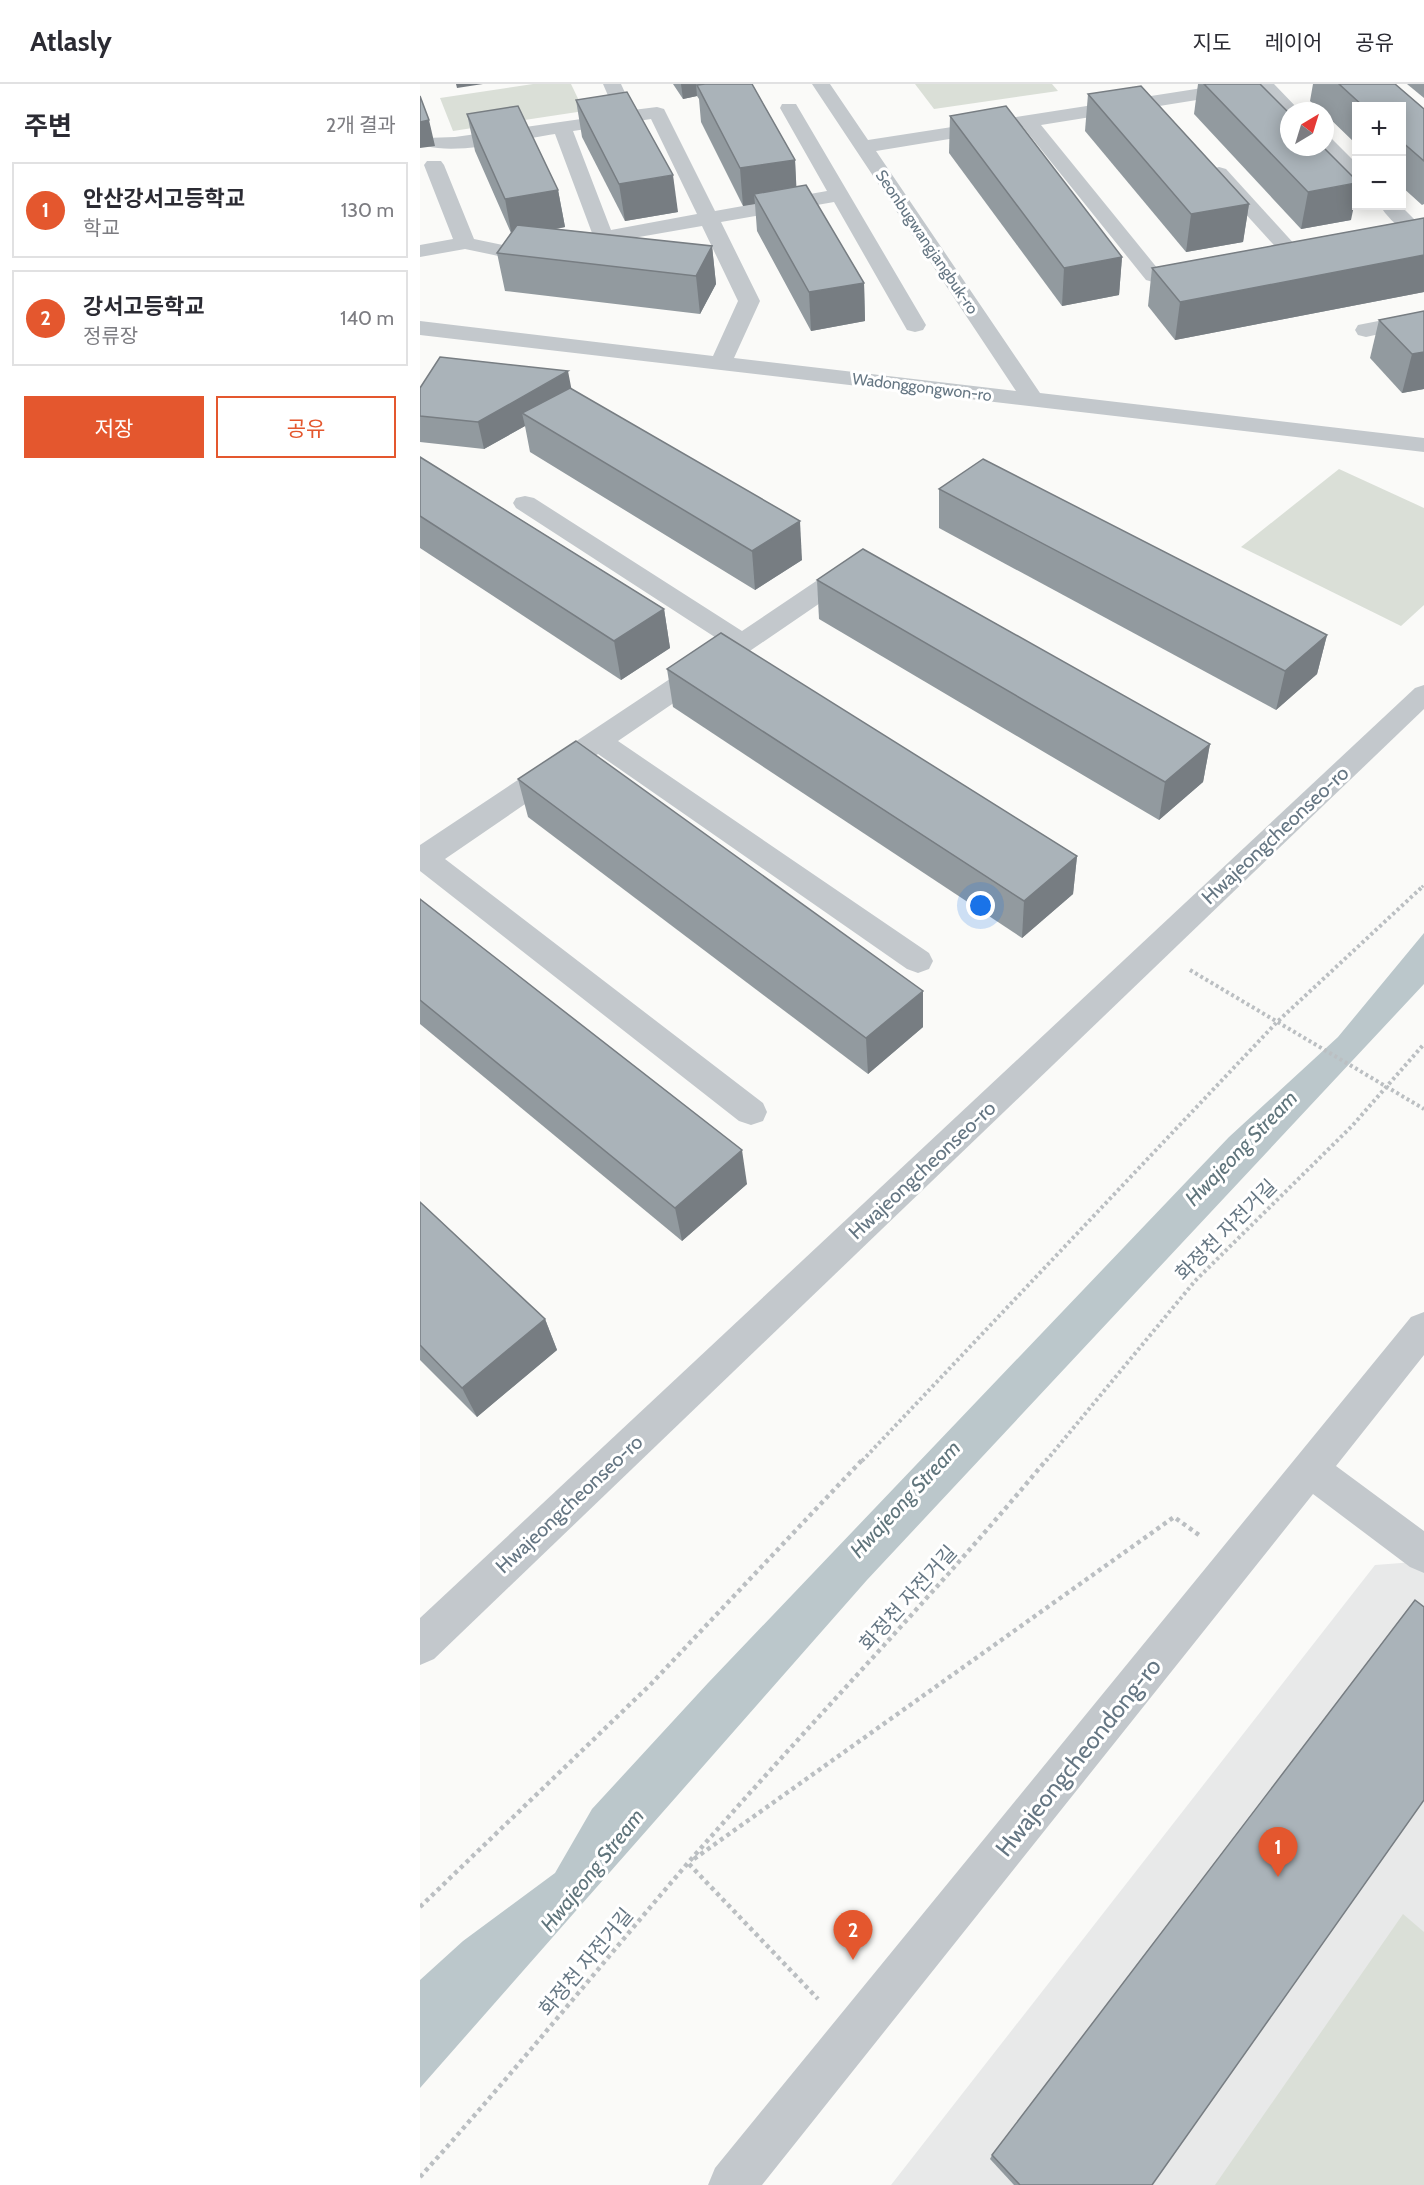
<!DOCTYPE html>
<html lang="ko">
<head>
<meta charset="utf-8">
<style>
  :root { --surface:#fff; --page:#f2f2f3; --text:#2b2b33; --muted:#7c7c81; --line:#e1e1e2; --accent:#e4572e }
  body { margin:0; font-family:Cabin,"Noto Sans KR",sans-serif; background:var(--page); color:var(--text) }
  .controls { position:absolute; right:18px; top:18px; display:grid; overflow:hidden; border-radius:0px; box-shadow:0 3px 15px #0003 }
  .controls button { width:54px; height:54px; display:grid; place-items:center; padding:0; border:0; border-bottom:2px solid var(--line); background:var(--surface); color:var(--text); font:30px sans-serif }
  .compass { position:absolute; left:860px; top:18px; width:54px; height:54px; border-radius:50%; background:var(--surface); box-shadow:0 3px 15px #0003; rotate:38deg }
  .you { position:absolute; left:561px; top:822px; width:21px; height:21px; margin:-15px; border:4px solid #fff; border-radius:50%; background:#1a73e8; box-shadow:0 0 0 9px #1a73e833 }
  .badge { display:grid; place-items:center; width:39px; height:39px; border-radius:50%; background:var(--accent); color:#fff; font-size:20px; font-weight:700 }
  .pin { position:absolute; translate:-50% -50px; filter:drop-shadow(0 2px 3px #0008) }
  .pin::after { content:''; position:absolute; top:32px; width:21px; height:18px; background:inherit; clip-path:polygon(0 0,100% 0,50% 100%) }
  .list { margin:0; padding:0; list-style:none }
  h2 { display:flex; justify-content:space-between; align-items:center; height:78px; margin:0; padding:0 24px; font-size:26px }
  h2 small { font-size:20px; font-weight:400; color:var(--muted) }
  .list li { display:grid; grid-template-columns:39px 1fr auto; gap:18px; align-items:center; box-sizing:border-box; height:96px; margin:0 12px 12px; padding:0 12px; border:2px solid var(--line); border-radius:0px }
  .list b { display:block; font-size:22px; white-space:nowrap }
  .list p { margin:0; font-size:20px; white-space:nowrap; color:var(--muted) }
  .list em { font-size:20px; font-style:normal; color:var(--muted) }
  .actions { display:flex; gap:12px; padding:18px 24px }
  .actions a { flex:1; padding:14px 0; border:2px solid var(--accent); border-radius:0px; text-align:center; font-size:21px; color:var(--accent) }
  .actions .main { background:var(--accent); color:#fff }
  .map { position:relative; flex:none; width:1004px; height:2101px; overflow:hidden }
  header { display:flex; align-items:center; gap:36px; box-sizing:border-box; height:84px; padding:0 30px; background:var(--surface); border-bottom:2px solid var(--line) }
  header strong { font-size:28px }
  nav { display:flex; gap:33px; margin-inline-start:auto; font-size:21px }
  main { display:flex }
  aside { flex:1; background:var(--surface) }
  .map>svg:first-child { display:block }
  .built { fill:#e8e9e9 }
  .green { fill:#dadfd7 }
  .water { fill:#bbc7cb }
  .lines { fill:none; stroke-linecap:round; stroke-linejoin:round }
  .path-far2 { stroke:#bbbfc2; stroke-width:3; stroke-dasharray:2 2; stroke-linecap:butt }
  .path-far1 { stroke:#bbbfc2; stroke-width:4; stroke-dasharray:3 3; stroke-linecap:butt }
  .path { stroke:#bbbfc2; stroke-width:4.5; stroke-dasharray:4 4; stroke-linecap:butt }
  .minor { fill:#c3c8cc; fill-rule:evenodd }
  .wall { fill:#929a9f }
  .shaded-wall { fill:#777d82 }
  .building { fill:#aab3b9; stroke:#777d82; stroke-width:1.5 }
  .labels { text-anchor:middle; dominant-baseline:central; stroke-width:6; stroke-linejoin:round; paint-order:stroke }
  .far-street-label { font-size:16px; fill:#657683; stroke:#fff }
  .street-label { font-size:20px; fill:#657683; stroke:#fff }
  .water-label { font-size:21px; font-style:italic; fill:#60757c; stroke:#fff }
  .near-street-label { font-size:24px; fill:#657683; stroke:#fff }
</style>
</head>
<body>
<header>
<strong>Atlasly</strong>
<nav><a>지도</a><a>레이어</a><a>공유</a></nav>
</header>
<main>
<aside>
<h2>주변<small>2개 결과</small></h2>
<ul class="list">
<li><span class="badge">1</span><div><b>안산강서고등학교</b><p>학교</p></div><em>130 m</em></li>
<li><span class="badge">2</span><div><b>강서고등학교</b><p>정류장</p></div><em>140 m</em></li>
</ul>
<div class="actions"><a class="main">저장</a><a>공유</a></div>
</aside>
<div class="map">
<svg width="1004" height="2101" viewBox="0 0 1004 2101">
  <rect width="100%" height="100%" fill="#fafaf8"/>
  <!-- built -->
  <path class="built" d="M994,1478L1004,1485V2101H471L955,1481Z"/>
  <!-- green -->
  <g class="green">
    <path d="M113,0H151L164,27L33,47L20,14Z"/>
    <path d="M495,0H632L638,7L514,25Z"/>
    <path d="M919,385L1004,424V521L981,542L821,463Z"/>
    <path d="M983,1830L1004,1848V2101H795Z"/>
  </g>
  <!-- water -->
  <path class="water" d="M1004,849V900L447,1496L0,2004V1896L43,1857L135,1789L172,1725L288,1599L809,1053L918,953Z"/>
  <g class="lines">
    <!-- path-far2 -->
    <path class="path-far2" d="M999,806L1004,801"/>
    <!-- path-far1 -->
    <g class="path-far1">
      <path d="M770,886L1004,1025"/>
      <path d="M442,1377L857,938L1001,804"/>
      <path d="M626,1377L775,1197L932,1042L1004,960"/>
    </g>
    <!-- path -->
    <g class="path">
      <path d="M274,1775L754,1433L779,1451"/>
      <path d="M269,1780L398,1915"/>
      <path d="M0,1823L231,1600L443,1375"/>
      <path d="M0,2093C92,1991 178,1884 267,1780C386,1643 512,1514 627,1375"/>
    </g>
    <!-- minor -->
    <g class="minor">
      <path d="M183,0H201L213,26L237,23L244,25L295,127L407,107L360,24L362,20H376L506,241L503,246L495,248L487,246L414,118L301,138L340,217L314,274L596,307L392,0H410L448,56L808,0H854L880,27H869V32L864,31L839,6L621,41L738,185L774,179L781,181L784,185L781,189L733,198L726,196L603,43L456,67L620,309L1004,354V368L0,251V237L293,272L318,217L282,142L93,175L45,165L0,173V161L33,155L4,81L7,77H21L24,81L54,155L93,163L172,149L135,50C99,55 41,71 6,62L3,58L6,54L35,53L196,30ZM231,35L277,130L191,146L153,47Z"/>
      <path d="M905,53L912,55L936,79V96L929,94L898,63H905Z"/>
      <path d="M799,83L806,85L877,163L880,167L877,171L870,173L863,171L792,93L789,89L792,85Z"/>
      <path d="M960,122H981L1004,145L1001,149C985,153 969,135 960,122Z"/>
      <path d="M1004,228V240L946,253L938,251L935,246L938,241Z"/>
      <path d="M105,412L114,414L322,547L426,477L435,475L444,477L448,483L444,489L198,657L509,869L513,877L509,885L498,889L487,885L178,670L25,775L343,1019L347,1028L343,1037L331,1041L319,1037L0,787V761L304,559L96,424L93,419L96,414Z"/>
      <path d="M1004,601V625L14,1575L0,1581V1534L995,604Z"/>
      <path d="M1004,1228V1271L916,1382L1004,1447V1489L990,1483L893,1410L342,2101H288L295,2084L991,1233Z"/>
    </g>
  </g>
  <!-- wall -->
  <g class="wall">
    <path d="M253,0H332L375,76L376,103L444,199L445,237L391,247L337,147L335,120L323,122L281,38L279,15L277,12L263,15Z"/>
    <path d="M778,0H840L931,136L881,145L774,30Z"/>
    <path d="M893,0H975L1004,25V120L1002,121L981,102V22H936V60L905,30V27H901L890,17Z"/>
    <path d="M987,0H1004V14Z"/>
    <path d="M668,10L829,120L823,158L766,168L665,47Z"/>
    <path d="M156,16L258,128L205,137L162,53Z"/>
    <path d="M47,30L138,106L145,143L136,145L292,162L296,200L280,230L85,207L77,169L91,149L55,67Z"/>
    <path d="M530,32L702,173L699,211L642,222L529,69Z"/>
    <path d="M1004,134V208L755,256L728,222L732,184Z"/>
    <path d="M1004,227V305L982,309L950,274L959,236Z"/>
    <path d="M0,304H151L382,476L335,506L110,368L105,342L64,365L0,358Z"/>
    <path d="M0,373L244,525L250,564L201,596L0,464Z"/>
    <path d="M519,405L907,551L897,590L856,626L519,444Z"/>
    <path d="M397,496L790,660L783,698L739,736L399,535Z"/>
    <path d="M247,585L657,772L653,810L602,854L253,623Z"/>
    <path d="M98,695L503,943L448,990L108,733Z"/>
    <path d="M0,815L327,1100L262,1157L0,940Z"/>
    <path d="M0,1118L125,1235L137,1266L57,1333L0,1276Z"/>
    <path d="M572,2071L732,2101H594L570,2075Z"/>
  </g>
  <!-- shaded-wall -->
  <g class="shaded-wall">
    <path d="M36,0H63L37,4Z"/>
    <path d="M261,0H276L277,12L263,15Z"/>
    <path d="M9,36L15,62L0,64V38Z"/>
    <path d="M375,76L377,114L334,110L335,120L323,122L320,84Z"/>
    <path d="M253,91L258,128L205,137L199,100Z"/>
    <path d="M936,99V112L931,136L881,145L888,108Z"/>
    <path d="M138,106L145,143L92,153L85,115Z"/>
    <path d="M829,120L823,158L766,168L771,130Z"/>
    <path d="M292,162L296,200L280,230L276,192Z"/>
    <path d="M1004,171V208L755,256L760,218Z"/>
    <path d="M702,173L699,211L642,222L644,184Z"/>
    <path d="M444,199L445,237L391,247L389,208Z"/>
    <path d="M1004,268V305L982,309L992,270Z"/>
    <path d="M148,287L153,313L102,329L105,342L64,365L58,338Z"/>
    <path d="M380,437L382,476L335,506L332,467Z"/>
    <path d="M244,525L250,564L201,596L194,557Z"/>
    <path d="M907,551L897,590L856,626L865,587Z"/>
    <path d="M790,660L783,698L739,736L745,698Z"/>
    <path d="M657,772L653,810L602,854L604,817Z"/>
    <path d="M503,907V943L448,990L446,954Z"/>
    <path d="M322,1066L327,1100L262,1157L255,1124Z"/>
    <path d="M125,1235L137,1266L57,1333L42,1304Z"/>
  </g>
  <!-- building -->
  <g class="building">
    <path d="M285,0H332L375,76L320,84L277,1Z"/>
    <path d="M784,0H840L869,29V63H903L936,96V99L888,108Z"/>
    <path d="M919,0H975L1004,25V77L981,57V22H943Z"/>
    <path d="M721,2L829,120L771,130L668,10Z"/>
    <path d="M207,8L253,91L199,100L156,16Z"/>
    <path d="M0,12L9,36L0,38Z"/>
    <path d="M98,22L138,106L85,115L47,30Z"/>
    <path d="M586,22L702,173L644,184L530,32Z"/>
    <path d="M386,101L444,199L389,208L334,110Z"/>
    <path d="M1004,134V171L760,218L732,184Z"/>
    <path d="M97,141L292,162L276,192L77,169Z"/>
    <path d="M1004,227V268L992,270L959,236Z"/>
    <path d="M20,273L148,287L58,338L0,332V304Z"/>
    <path d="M150,304L380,437L332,467L102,329Z"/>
    <path d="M0,373L244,525L194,557L0,432Z"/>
    <path d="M563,375L907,551L865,587L519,405Z"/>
    <path d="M443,465L790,660L745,698L397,496Z"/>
    <path d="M301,549L657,772L604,817L247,585Z"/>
    <path d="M156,657L503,907L446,954L98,695Z"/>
    <path d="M0,815L322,1066L255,1124L0,916Z"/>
    <path d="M0,1118L125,1235L42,1304L0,1261Z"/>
    <path d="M995,1516L1004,1523V1716L732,2101H600L572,2071Z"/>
  </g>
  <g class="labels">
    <!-- far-street labels -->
    <g class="far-street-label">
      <text transform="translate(507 158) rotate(56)">Seonbugwangjangbuk-ro</text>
      <text transform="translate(502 303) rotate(7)">Wadonggongwon-ro</text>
    </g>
    <!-- street labels -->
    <g class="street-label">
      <text transform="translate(855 751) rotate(-43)">Hwajeongcheonseo-ro</text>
      <text transform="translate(502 1086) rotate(-43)">Hwajeongcheonseo-ro</text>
      <text transform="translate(806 1146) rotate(-45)">화정천 자전거길</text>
      <text transform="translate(149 1420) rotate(-43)">Hwajeongcheonseo-ro</text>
      <text transform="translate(488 1514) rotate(-48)">화정천 자전거길</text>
      <text transform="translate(166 1878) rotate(-50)">화정천 자전거길</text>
    </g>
    <!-- water labels -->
    <g class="water-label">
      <text transform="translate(821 1064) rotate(-46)">Hwajeong Stream</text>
      <text transform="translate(485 1415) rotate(-47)">Hwajeong Stream</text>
      <text transform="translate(172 1786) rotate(-51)">Hwajeong Stream</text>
    </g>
    <!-- near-street labels -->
    <g class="near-street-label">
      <text transform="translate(658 1673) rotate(-51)">Hwajeongcheondong-ro</text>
    </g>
  </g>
</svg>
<div class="controls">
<button>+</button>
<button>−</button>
</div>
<svg class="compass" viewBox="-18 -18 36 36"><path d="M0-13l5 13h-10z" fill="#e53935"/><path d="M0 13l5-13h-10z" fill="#7c7c81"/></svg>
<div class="you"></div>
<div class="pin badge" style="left:858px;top:1793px">1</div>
<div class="pin badge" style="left:433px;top:1876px">2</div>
</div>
</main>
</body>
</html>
